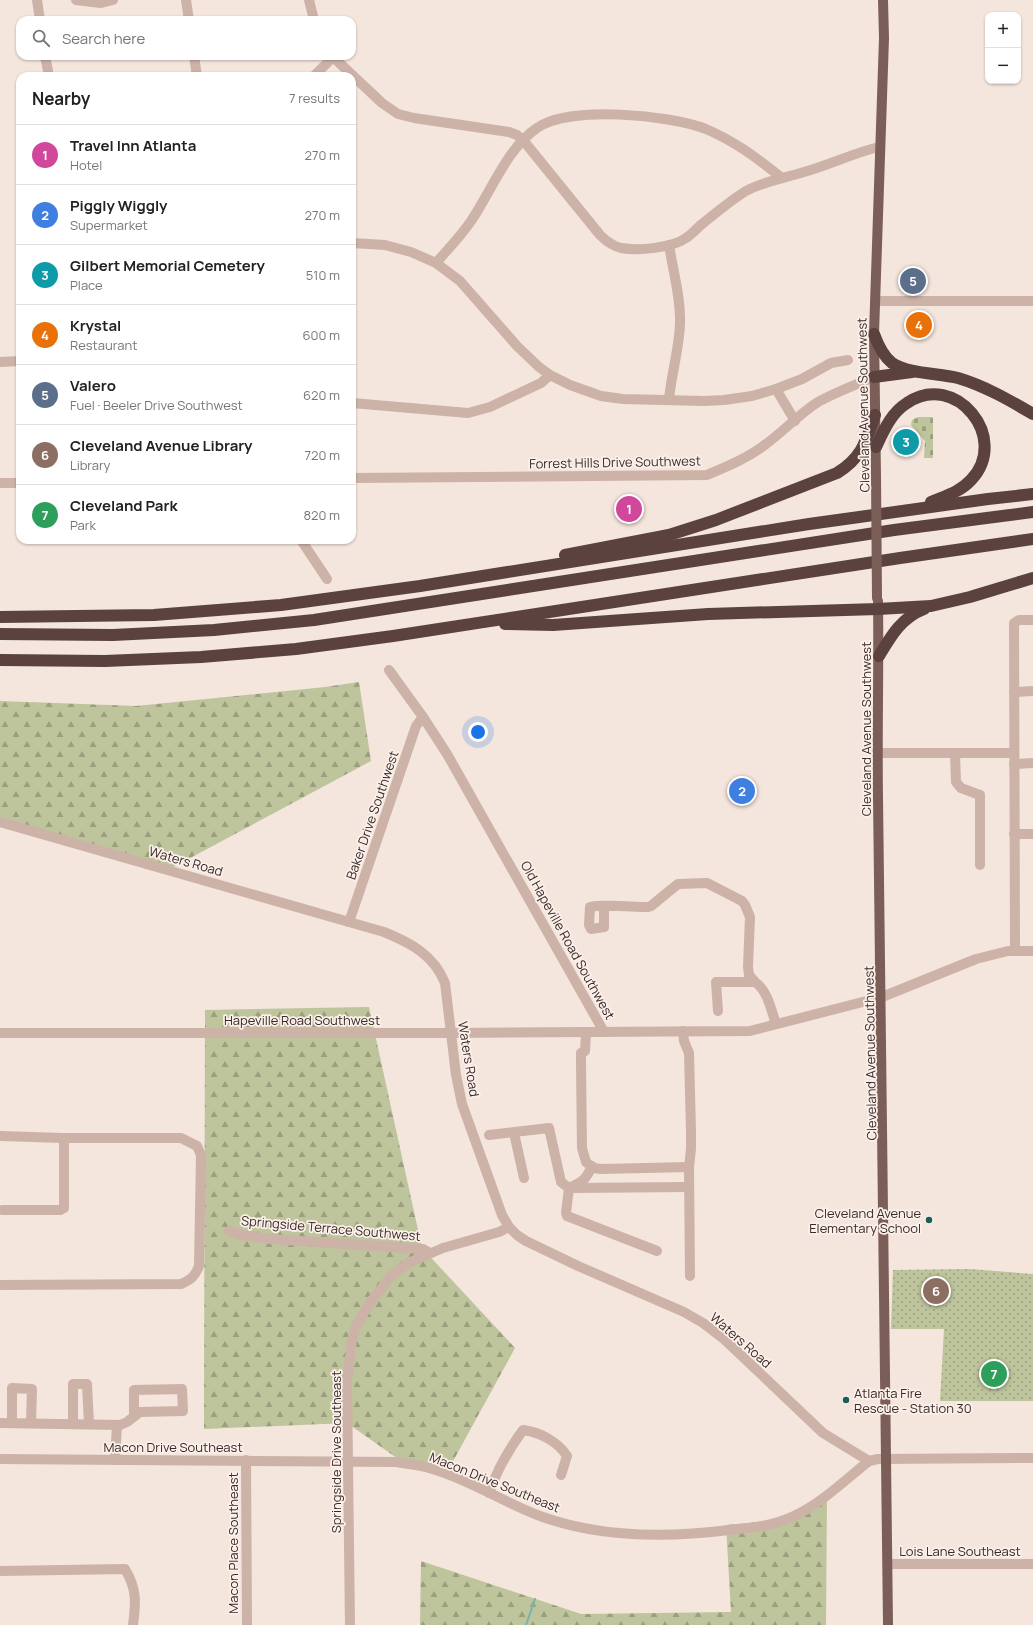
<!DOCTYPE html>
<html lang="en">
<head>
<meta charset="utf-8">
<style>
  :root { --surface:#fff; --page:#f6f6f6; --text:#222; --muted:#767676; --line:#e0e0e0; --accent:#ea580c }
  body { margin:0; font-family:Manrope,sans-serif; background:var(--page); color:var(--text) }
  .controls { position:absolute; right:12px; top:12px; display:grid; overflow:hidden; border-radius:8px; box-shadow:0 1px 3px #0004 }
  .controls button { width:36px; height:36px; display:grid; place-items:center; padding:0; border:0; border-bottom:1px solid var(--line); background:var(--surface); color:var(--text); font:20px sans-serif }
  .you { position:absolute; left:478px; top:732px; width:14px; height:14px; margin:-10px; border:3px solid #fff; border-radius:50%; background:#1a73e8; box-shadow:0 0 0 6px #1a73e833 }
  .badge { display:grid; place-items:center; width:26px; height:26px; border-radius:50%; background:var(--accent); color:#fff; font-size:13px; font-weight:700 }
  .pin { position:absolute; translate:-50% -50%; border:2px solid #fff; box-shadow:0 1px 4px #0006 }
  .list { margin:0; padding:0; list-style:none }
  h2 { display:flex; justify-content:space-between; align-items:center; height:52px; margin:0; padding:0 16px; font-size:17px }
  h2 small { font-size:13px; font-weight:400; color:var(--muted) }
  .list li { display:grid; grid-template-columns:26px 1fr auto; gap:12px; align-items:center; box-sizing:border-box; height:60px; padding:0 16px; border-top:1px solid var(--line) }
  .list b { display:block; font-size:15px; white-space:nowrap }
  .list p { margin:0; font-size:13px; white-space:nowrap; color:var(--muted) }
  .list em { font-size:13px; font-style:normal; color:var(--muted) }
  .icon { flex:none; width:22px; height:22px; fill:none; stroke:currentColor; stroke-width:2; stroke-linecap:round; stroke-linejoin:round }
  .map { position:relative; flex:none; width:1033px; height:1625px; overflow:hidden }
  .search { position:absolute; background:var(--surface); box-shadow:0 1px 3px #0004; left:16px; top:16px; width:340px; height:44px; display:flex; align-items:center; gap:10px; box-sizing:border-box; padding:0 14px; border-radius:12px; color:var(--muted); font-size:15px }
  .panel { position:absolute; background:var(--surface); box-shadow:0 1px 3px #0004; left:16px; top:72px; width:340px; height:472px; border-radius:12px }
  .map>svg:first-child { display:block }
  .forest { fill:url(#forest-firs) }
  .cemetery { fill:url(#cemetery-stones) }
  .park { fill:url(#park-dots) }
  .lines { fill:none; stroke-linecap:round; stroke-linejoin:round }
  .stream { stroke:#79b3ab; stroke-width:2 }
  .minor { stroke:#cdb2a7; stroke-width:10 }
  .major { stroke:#7c5e58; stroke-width:10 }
  .highway { stroke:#5b423f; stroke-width:12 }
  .major-bridge { stroke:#7c5e58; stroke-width:10 }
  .poi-dot { fill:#1a5e56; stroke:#fbf0ea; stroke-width:1.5 }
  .labels { text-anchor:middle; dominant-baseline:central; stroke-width:3.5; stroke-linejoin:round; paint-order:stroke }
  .street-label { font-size:13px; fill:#392a28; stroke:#fbf0ea }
  .poi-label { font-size:13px; fill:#392a28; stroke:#fbf0ea; text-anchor:end }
</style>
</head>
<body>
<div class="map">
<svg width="1033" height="1625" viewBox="0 0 1033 1625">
  <defs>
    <pattern id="forest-firs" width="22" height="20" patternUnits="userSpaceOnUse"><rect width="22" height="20" fill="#bec49b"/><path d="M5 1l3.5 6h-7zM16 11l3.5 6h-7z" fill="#9b9f7e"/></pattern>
    <pattern id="cemetery-stones" width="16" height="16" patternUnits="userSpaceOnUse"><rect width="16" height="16" fill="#bec49b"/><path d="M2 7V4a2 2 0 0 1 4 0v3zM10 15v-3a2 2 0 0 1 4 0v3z" fill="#9b9f7e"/></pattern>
    <pattern id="park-dots" width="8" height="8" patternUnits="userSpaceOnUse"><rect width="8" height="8" fill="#bec49b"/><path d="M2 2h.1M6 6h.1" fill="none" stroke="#9b9f7e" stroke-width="1.8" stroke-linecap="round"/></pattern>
  </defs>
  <rect width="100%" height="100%" fill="#f4e5dd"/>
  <!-- forest -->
  <g class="forest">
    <path d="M359,682L371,761L166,871L0,821V701L136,706L325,687Z"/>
    <path d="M369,1007L422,1248L515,1348L446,1474L404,1463L347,1423L204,1429L205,1010Z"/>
    <path d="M827,1493L826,1625H420L421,1561L581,1614L731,1612L726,1525L779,1520Z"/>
  </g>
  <!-- cemetery -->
  <path class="cemetery" d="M918,417H933V458H924L925,441L911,425L912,420Z"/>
  <!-- park -->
  <path class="park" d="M970,1269L1033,1274V1401H940L944,1329H891L893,1270Z"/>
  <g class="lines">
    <!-- stream -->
    <path class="stream" d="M526,1625L535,1599"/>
    <!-- minor -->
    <g class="minor">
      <path d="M37,0L40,20"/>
      <path d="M76,0L101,3L113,0"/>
      <path d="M186,0L189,20"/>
      <path d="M309,0L314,20"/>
      <path d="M45,56L49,76"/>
      <path d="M194,56L197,76"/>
      <path d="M332,56L382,103L398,114L414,118L509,132L517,135L523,140L600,235C606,241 613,246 621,248C638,251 672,248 686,238C692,234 697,228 702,224C716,213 731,200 746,191C764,181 785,178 804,172C830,165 853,153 879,147"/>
      <path d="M314,76L333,57"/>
      <path d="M352,243L385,245L411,252L436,263L460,281L517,346L539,367L550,375L570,385L601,396L623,399L704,401L724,400L752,396L776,389L802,379L831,363L848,360"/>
      <path d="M436,263C448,249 461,236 471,221C491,192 507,148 537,128C569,105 671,115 706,129C736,142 757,158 782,178"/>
      <path d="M875,301H1033"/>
      <path d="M0,362L20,361"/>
      <path d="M776,389L795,421"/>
      <path d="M669,400C671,375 679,350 680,324C681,298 673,271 669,245"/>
      <path d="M352,403L468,413L490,407L541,383L550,375"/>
      <path d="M352,478L707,475C728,466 748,458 766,444C784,431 799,414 818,402C836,392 855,385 874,377"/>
      <path d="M0,483H20"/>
      <path d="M301,540L327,579"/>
      <path d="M389,670L423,717L447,754L604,1032"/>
      <path d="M1014,692L1033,691"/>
      <path d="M878,753H1014"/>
      <path d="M955,753L956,782L961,788L980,795V865"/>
      <path d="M1014,764L1033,763"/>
      <path d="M0,822L384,932C411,943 434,955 445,983L456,1075L462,1104L502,1215L509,1227L517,1235L526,1241L578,1266L684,1312L703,1323L724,1339L823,1433L869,1461"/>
      <path d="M1014,834H1033"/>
      <path d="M604,906V927L591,929L589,925L590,907C603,904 633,907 648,907L651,906L678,884L707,883L742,901L745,905L750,917L748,967L749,975L755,982"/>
      <path d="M349,922L416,726L423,717"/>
      <path d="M1015,950L1014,623L1019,620H1033"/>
      <path d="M718,1011L716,982H755C768,991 771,1010 776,1024"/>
      <path d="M683,1031L684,1041L689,1053L691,1131V1149L689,1167L690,1276"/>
      <path d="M586,1032L585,1051L581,1053V1063L582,1148L586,1162L593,1168L601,1169L689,1167"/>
      <path d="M0,1033H452L750,1031L882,997L976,959L1008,951H1033"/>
      <path d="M514,1133L524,1178"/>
      <path d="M489,1135L549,1128L561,1182L569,1188L689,1187"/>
      <path d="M0,1136L64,1138H181L197,1146L201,1155L199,1266C195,1276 191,1280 181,1284L0,1285"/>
      <path d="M592,1166C586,1180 582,1182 569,1188L566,1213L567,1216L657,1251"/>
      <path d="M2,1210H60L64,1208V1138"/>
      <path d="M229,1231L242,1235L270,1239L423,1249L430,1253"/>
      <path d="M0,1423L120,1425L127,1422L140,1412L183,1411L182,1389L134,1390V1416"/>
      <path d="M12,1423V1388L32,1389L31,1423"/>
      <path d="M73,1424V1384H87L89,1424"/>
      <path d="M0,1459L396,1462C407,1464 419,1465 429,1468C468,1479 503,1502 540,1516C600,1538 666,1538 729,1530C751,1528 773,1526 794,1516C822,1503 845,1480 869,1461L878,1459L1033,1458"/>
      <path d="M115,1460L117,1425"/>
      <path d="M246,1460L247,1625"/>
      <path d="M489,1493C497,1470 509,1449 523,1430C540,1432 558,1442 567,1456L561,1475"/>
      <path d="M888,1564H1033"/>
      <path d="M0,1571L125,1569C137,1589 136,1602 133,1625"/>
      <path d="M350,1625L347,1382L352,1340L356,1326L372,1300L391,1276L408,1263L443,1248L499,1232L509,1227"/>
    </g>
    <!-- major -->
    <g class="major">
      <path d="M876,476L874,334L884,38L883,0"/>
      <path d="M878,601C879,666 877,731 878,797C883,1073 887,1349 888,1625"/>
    </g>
    <!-- highway -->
    <g class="highway">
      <path d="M874,334C878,345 883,356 892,363C909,374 938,373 958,378C985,386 1009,400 1033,414"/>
      <path d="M874,377L912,372"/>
      <path d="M876,447C884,430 891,413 907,403C955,370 1011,438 971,480C960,492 945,496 931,502"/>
      <path d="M565,555L669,535L716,520L837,473C862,458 866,441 875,415"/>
      <path d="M0,617L154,615L281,605L420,586L809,524L988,499L1033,494"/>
      <path d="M505,624L553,625L708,614L878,609L931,606L970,597L1033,578"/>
      <path d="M0,634L113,635L214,630L314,620L894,530L1033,512"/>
      <path d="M879,656C891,636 901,618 924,609"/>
      <path d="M0,660L105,661L201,657L296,649L393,636L900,558L1033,539"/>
    </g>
    <!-- major-bridge -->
    <path class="major-bridge" d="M876,476L877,598"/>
  </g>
  <!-- markers -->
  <g class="poi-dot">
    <circle cx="929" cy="1220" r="4"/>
    <circle cx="846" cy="1400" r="4"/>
  </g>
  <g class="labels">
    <!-- street labels -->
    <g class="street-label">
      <text transform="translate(863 405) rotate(-91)">Cleveland Avenue Southwest</text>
      <text transform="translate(615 462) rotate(-1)">Forrest Hills Drive Southwest</text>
      <text transform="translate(866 729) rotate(-90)">Cleveland Avenue Southwest</text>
      <text transform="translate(372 815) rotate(-71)">Baker Drive Southwest</text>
      <text transform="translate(186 861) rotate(16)">Waters Road</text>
      <text transform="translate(568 940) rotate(61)">Old Hapeville Road Southwest</text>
      <text x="302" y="1020">Hapeville Road Southwest</text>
      <text transform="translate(870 1053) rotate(-91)">Cleveland Avenue Southwest</text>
      <text transform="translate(469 1059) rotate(81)">Waters Road</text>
      <text transform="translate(331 1228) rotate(5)">Springside Terrace Southwest</text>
      <text transform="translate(741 1340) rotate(41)">Waters Road</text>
      <text x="173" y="1447">Macon Drive Southeast</text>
      <text transform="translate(336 1452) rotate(-90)">Springside Drive Southeast</text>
      <text transform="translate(495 1482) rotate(22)">Macon Drive Southeast</text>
      <text transform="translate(233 1543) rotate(-90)">Macon Place Southeast</text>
      <text x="960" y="1551">Lois Lane Southeast</text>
    </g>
    <!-- poi labels -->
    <g class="poi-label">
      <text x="921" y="1213">Cleveland Avenue<tspan x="921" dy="15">Elementary School</tspan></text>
      <text x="854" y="1393" text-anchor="start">Atlanta Fire<tspan x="854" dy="15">Rescue - Station 30</tspan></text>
    </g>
  </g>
</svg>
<div class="controls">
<button>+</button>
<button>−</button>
</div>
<div class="you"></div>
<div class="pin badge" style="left:629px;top:509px;background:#d1479c">1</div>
<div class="pin badge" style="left:742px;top:791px;background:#3f7fe0">2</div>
<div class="pin badge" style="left:906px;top:442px;background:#0f9aa8">3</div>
<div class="pin badge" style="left:919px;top:325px;background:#e8710a">4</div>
<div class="pin badge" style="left:913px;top:281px;background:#5c6f8a">5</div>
<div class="pin badge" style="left:936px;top:1291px;background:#8d6e63">6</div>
<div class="pin badge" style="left:994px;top:1374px;background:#2e9e5b">7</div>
<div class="search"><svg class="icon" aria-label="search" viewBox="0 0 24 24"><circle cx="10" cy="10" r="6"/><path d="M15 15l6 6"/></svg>Search here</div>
<section class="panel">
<h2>Nearby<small>7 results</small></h2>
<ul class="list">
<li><span class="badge" style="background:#d1479c">1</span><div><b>Travel Inn Atlanta</b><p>Hotel</p></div><em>270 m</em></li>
<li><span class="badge" style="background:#3f7fe0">2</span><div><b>Piggly Wiggly</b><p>Supermarket</p></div><em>270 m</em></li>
<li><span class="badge" style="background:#0f9aa8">3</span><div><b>Gilbert Memorial Cemetery</b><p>Place</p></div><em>510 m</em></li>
<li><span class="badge" style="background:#e8710a">4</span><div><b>Krystal</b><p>Restaurant</p></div><em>600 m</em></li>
<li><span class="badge" style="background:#5c6f8a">5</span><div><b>Valero</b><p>Fuel · Beeler Drive Southwest</p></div><em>620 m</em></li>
<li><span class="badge" style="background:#8d6e63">6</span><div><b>Cleveland Avenue Library</b><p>Library</p></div><em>720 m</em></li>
<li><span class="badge" style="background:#2e9e5b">7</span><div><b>Cleveland Park</b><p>Park</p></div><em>820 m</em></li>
</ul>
</section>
</div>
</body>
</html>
